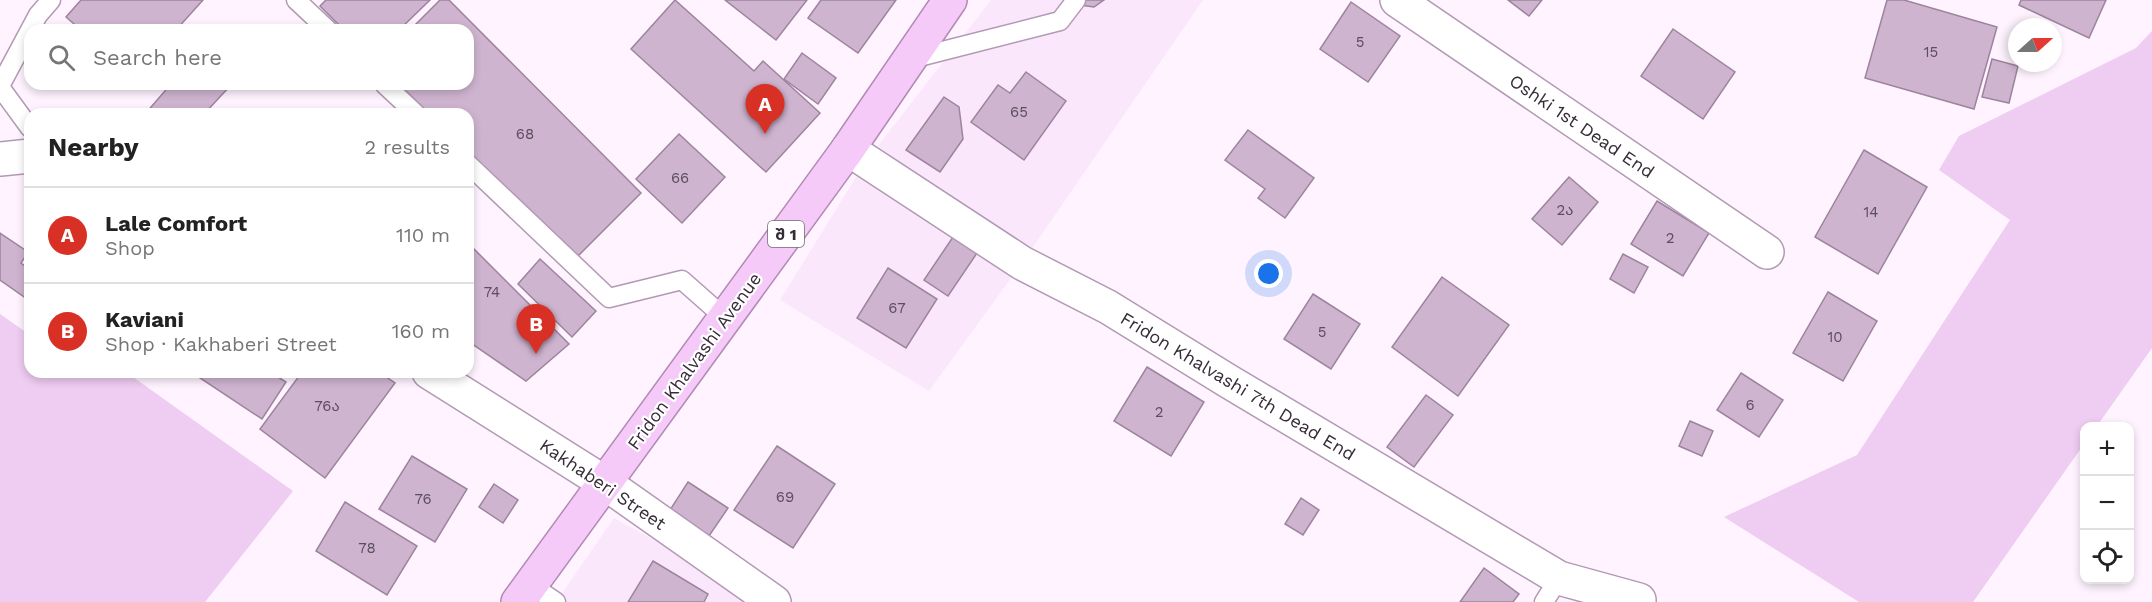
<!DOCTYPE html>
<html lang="en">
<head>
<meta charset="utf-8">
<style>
  :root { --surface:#fff; --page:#f6f6f6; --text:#222; --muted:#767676; --line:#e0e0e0; --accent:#d93025 }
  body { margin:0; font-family:"Work Sans","Noto Sans Georgian",sans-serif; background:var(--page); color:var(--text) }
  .controls { position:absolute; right:18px; bottom:18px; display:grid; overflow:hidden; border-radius:12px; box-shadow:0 3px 9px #0003 }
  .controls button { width:54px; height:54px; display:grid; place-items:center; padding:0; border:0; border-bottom:2px solid var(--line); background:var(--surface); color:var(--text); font:30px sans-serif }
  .compass { position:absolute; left:2008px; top:18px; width:54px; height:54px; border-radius:50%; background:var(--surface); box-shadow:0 3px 9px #0003; rotate:69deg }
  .you { position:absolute; left:1269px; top:274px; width:21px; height:21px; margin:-15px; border:4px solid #fff; border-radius:50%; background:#1a73e8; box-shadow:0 0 0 9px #1a73e833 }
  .badge { display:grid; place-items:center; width:39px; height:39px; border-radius:50%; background:var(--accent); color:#fff; font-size:20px; font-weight:700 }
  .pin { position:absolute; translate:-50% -50px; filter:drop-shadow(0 2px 3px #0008) }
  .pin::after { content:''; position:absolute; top:32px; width:21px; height:18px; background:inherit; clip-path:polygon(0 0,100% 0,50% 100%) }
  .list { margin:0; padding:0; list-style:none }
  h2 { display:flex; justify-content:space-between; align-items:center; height:78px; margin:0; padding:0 24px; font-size:26px }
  h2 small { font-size:20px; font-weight:400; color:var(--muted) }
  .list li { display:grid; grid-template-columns:39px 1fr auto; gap:18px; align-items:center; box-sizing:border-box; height:96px; padding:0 24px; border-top:2px solid var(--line) }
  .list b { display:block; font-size:22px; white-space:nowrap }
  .list p { margin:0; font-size:20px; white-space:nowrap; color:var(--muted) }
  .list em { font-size:20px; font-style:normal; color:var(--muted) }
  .icon { flex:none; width:33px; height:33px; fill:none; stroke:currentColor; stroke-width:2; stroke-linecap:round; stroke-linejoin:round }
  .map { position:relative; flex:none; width:2152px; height:602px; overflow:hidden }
  .search { position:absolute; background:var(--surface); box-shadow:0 3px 9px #0003; left:24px; top:24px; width:450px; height:66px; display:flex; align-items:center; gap:15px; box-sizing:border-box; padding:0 21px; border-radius:18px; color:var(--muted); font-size:22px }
  .panel { position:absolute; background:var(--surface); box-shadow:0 3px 9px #0003; left:24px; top:108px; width:450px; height:270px; border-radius:18px }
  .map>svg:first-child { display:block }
  .built { fill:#fbe7fc }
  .green { fill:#efccf1 }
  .building { fill:#cfb4d0; stroke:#9d849e; stroke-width:1.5 }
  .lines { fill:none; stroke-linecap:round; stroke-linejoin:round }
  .service-casing { stroke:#b299b4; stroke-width:21 }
  .minor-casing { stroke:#b299b4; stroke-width:36 }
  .trunk-casing { stroke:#b18ab4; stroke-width:36 }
  .service { stroke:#fff; stroke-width:18 }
  .minor { stroke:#fff; stroke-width:33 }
  .trunk { stroke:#f6caf8; stroke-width:33 }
  .labels { text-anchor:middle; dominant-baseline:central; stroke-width:4.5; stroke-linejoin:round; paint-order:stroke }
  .number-label { font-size:15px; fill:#5c4e5d }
  .shield { fill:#fff; stroke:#726b73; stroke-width:1.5 }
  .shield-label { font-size:16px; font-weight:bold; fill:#362c37 }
  .street-label { font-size:18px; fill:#362c37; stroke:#fff }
</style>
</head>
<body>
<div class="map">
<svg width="2152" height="602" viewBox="0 0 2152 602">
  <rect width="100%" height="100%" fill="#fef3fe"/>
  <!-- built -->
  <g class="built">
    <path d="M991,0H1203L1022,263L929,391L780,300L858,174L1018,260L878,146Z"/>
    <path d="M614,518L767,602H556Z"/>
  </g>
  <!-- green -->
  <g class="green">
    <path d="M2152,31V348L2097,426H2084V444L1973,602H1859L1724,517L1857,455L2010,220L1939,170L1959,136L2136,48Z"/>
    <path d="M0,314L30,335V372H126L293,491L205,602H0Z"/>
  </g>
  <!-- building -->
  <g class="building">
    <path d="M81,0H203L176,30H81L66,17Z"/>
    <path d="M326,0H430L399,30H344L320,6Z"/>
    <path d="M440,0H449L641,193L574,260L468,153V114H429L399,84H468V30H410Z"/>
    <path d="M675,0L754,71L763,61L820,113L766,172L631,49Z"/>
    <path d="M725,0H807L776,40Z"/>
    <path d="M821,0H896L858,53L808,18Z"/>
    <path d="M1070,0H1104L1094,7L1079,5Z"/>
    <path d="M1508,0H1542L1529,16Z"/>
    <path d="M1887,0H1904L1997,27L1974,109L1865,78Z"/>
    <path d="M2021,0H2106L2089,38L2019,5Z"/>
    <path d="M1351,2L1400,36L1368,82L1320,49Z"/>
    <path d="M1673,29L1735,72L1703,119L1641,76Z"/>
    <path d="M802,53L836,78L818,104L784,79Z"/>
    <path d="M1992,59L2018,66L2009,103L1982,97Z"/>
    <path d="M1026,72L1066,101L1024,160L971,122L998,85L1010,93Z"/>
    <path d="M171,84H230L231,85L204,114H145Z"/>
    <path d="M944,97L959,107L963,139L940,172L906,150Z"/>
    <path d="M1248,130L1314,178L1285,218L1258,198L1265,189L1225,160Z"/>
    <path d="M679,134L725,177L682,223L636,179Z"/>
    <path d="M1864,150L1927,187L1878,274L1815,237Z"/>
    <path d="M1569,177L1598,202L1562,245L1532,219Z"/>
    <path d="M1657,201L1709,233L1683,276L1631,244Z"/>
    <path d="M0,233L28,252L21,263L30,270V301L0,280Z"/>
    <path d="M953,237L977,253L948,296L924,280Z"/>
    <path d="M468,243L569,344L526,381L468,341Z"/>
    <path d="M1623,254L1648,267L1634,293L1610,279Z"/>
    <path d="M540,259L596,311L572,337L518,284Z"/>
    <path d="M888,268L937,299L906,348L857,318Z"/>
    <path d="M1442,277L1509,325L1458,396L1392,347Z"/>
    <path d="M1828,292L1877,321L1843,381L1793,353Z"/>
    <path d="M1313,294L1360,324L1331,369L1284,339Z"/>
    <path d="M1147,367L1204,402L1171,456L1114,421Z"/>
    <path d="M191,372H270L286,382L262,419Z"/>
    <path d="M302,372H379L395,383L325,478L260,429Z"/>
    <path d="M1741,373L1783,400L1759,437L1717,410Z"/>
    <path d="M1426,395L1453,415L1414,467L1387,447Z"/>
    <path d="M1690,421L1713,431L1702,456L1679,446Z"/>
    <path d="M777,446L835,484L793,548L734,510Z"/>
    <path d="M412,456L467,489L435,542L379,509Z"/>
    <path d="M688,482L728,508L709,536L670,510Z"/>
    <path d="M494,484L518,500L503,523L479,507Z"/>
    <path d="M1301,498L1319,510L1303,535L1285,524Z"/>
    <path d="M345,502L417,546L387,595L316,551Z"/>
    <path d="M653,561L708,594L704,602H628Z"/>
    <path d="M1484,568L1519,594L1513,602H1460Z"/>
  </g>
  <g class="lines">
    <!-- service casing -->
    <g class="service-casing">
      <g id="service">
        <path d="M296,0L328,30"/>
        <path d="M911,59L1060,21L1076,0"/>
        <path d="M384,84L416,114"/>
        <path d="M0,86L38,15L51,0"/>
        <path d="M0,87L30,128"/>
        <path d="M468,164L609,298L682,280L725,318"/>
        <path d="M531,585L556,602"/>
        <path d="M1544,602L1559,578"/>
      </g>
    </g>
    <!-- minor casing -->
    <g class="minor-casing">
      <g id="minor">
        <path d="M1397,0L1767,252"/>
        <path d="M848,149L1022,263L1108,307L1228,381L1559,578L1639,600"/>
        <path d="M0,159L30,156"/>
        <path d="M429,372L605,483L774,602"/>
      </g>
    </g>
    <!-- trunk casing -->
    <g class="trunk-casing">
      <path id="trunk" d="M518,602L848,149L950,0"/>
    </g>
    <!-- service -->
    <use href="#service" class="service"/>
    <!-- minor -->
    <use href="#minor" class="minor"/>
    <!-- trunk -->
    <use href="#trunk" class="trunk"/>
  </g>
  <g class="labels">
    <!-- number labels -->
    <g class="number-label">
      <text x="1360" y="42">5</text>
      <text x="1931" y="52">15</text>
      <text x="1019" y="112">65</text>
      <text x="525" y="134">68</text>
      <text x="680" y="178">66</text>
      <text x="1565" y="210">2ა</text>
      <text x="1871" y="212">14</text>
      <text x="1670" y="238">2</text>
      <text x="492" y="292">74</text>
      <text x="897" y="308">67</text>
      <text x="1322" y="332">5</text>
      <text x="1835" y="337">10</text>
      <text x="1750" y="405">6</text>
      <text x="327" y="406">76ა</text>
      <text x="1159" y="412">2</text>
      <text x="785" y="497">69</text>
      <text x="423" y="499">76</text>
      <text x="367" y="548">78</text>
    </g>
    <!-- shield labels -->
    <rect class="shield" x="768" y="221" width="36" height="26" rx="4.5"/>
    <g class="shield-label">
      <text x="786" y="234">შ 1</text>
    </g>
    <!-- street labels -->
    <g class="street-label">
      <text transform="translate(1582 126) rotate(34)">Oshki 1st Dead End</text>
      <text transform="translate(694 361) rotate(-54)">Fridon Khalvashi Avenue</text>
      <text transform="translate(1238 386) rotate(31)">Fridon Khalvashi 7th Dead End</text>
      <text transform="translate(603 484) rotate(34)">Kakhaberi Street</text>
    </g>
  </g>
</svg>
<div class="controls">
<button>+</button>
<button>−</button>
<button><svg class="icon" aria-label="locate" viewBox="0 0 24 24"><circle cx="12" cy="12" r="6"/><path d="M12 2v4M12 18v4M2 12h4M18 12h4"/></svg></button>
</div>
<svg class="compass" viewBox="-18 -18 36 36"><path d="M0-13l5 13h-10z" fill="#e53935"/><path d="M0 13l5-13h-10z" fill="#767676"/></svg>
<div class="you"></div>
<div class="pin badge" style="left:765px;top:134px">A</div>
<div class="pin badge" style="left:536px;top:354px">B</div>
<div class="search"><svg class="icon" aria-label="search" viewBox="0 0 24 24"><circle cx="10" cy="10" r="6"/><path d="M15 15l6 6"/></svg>Search here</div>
<section class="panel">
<h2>Nearby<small>2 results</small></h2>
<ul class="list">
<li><span class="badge">A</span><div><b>Lale Comfort</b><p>Shop</p></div><em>110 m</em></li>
<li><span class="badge">B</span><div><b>Kaviani</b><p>Shop · Kakhaberi Street</p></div><em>160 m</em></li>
</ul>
</section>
</div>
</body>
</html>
